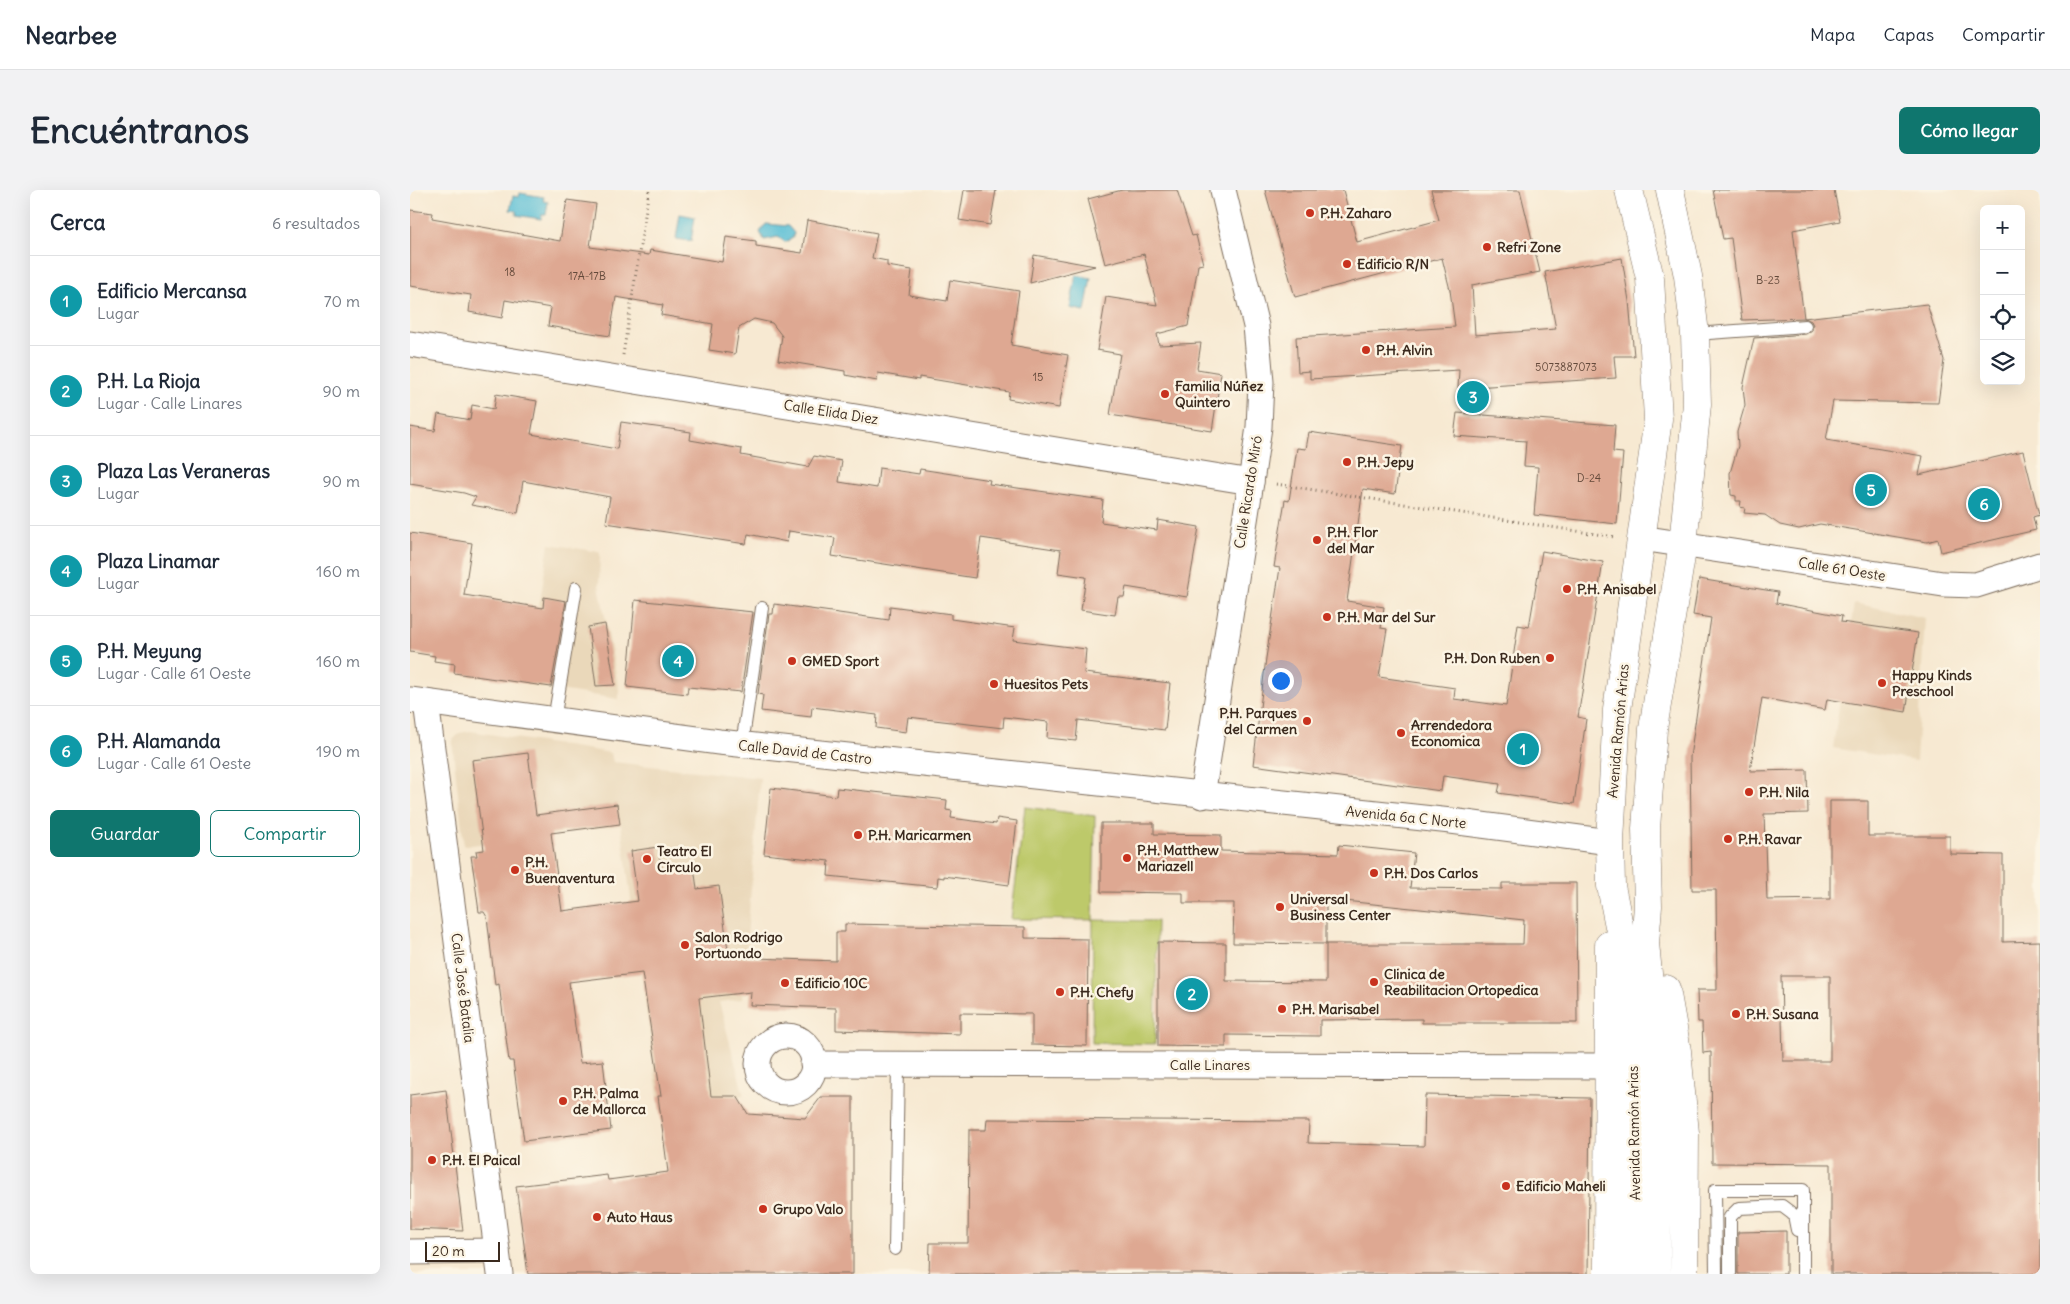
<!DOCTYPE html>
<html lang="es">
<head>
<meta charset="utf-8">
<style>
  :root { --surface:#fff; --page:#f2f2f3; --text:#1f2937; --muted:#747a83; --line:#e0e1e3; --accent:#0f766e }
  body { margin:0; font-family:Delius,sans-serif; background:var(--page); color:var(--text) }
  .controls { position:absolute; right:15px; top:15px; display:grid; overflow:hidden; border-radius:8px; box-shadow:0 5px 20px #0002 }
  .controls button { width:45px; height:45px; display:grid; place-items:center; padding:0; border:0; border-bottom:1px solid var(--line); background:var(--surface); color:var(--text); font:25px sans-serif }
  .scale { position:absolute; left:15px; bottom:12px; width:75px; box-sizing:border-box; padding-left:5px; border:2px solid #3b2a1e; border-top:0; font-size:14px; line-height:18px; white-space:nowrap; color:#3b2a1e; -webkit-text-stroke:4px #fcf5e5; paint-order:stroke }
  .you { position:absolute; left:870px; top:490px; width:18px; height:18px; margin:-12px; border:4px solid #fff; border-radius:50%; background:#1a73e8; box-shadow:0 0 0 8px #1a73e833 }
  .badge { display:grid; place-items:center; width:32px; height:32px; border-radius:50%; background:var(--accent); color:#fff; font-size:16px; font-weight:700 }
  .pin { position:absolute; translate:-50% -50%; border:2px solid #fff; box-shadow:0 1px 5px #0006 }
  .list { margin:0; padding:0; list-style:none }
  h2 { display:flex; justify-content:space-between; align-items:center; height:65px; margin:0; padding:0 20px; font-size:21px }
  h2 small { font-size:16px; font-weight:400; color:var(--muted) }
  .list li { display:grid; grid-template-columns:32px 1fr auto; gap:15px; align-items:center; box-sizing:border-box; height:90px; padding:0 20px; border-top:1px solid var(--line) }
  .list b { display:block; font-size:19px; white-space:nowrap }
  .list p { margin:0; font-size:16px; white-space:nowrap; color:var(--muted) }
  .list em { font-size:16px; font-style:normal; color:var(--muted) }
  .actions { display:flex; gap:10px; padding:15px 20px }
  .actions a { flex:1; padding:11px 0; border:1px solid var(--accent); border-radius:8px; text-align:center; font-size:18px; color:var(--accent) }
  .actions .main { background:var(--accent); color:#fff }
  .icon { flex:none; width:28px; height:28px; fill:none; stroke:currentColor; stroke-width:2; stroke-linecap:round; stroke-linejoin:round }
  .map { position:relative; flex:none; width:1630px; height:1084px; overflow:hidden; border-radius:8px }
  header { display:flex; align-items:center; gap:30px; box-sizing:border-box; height:70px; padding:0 25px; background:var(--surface); border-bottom:1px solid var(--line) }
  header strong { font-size:24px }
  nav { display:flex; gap:28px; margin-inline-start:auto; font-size:18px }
  .intro { display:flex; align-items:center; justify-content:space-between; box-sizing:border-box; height:120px; padding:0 30px }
  h1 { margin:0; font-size:35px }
  .button { padding:12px 22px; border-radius:8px; background:var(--accent); color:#fff; font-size:18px; font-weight:700 }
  main { display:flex; gap:30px; padding:0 30px }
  aside { flex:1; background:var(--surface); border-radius:8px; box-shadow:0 5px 20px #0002 }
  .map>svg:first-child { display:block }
  .built { fill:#ead8ba }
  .green { fill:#bdc96b; stroke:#7c7a44 }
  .water { fill:#57bed5; stroke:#49747a }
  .building { fill:#dea892; fill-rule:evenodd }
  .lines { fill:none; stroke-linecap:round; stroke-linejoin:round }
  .service-casing { stroke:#7d6d5d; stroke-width:14 }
  .minor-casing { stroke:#7d6d5d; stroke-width:27 }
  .secondary-casing { stroke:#7d6d5d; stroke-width:29 }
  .path { stroke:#7d6d5d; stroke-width:3; stroke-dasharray:1 4; stroke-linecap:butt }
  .service { stroke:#fff; stroke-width:12 }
  .minor { stroke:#fff; stroke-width:25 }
  .secondary { stroke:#fff; stroke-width:28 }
  .poi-dot { fill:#c8321e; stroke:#fcf5e5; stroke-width:2 }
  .labels { text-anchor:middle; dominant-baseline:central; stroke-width:5; stroke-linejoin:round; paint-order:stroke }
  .number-label { font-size:11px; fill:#644a3b }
  .poi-label { font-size:14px; font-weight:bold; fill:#3b2a1e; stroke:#fcf5e5; text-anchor:start }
  .street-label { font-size:14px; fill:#3b2a1e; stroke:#fcf5e5 }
</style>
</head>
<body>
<header>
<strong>Nearbee</strong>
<nav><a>Mapa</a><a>Capas</a><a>Compartir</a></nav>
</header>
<div class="intro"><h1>Encuéntranos</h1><a class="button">Cómo llegar</a></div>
<main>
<aside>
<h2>Cerca<small>6 resultados</small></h2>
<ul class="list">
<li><span class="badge" style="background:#0f9aa8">1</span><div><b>Edificio Mercansa</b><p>Lugar</p></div><em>70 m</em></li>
<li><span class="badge" style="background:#0f9aa8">2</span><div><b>P.H. La Rioja</b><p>Lugar · Calle Linares</p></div><em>90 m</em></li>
<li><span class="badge" style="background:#0f9aa8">3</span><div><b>Plaza Las Veraneras</b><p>Lugar</p></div><em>90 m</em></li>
<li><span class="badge" style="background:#0f9aa8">4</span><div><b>Plaza Linamar</b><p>Lugar</p></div><em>160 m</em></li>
<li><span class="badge" style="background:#0f9aa8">5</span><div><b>P.H. Meyung</b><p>Lugar · Calle 61 Oeste</p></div><em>160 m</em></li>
<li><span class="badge" style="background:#0f9aa8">6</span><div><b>P.H. Alamanda</b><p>Lugar · Calle 61 Oeste</p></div><em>190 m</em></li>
</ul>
<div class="actions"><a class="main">Guardar</a><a>Compartir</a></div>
</aside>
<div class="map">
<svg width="1630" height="1084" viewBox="0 0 1630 1084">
  <rect width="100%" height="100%" fill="#fcf5e5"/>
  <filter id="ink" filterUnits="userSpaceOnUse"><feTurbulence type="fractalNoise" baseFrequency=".02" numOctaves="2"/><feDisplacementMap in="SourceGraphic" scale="10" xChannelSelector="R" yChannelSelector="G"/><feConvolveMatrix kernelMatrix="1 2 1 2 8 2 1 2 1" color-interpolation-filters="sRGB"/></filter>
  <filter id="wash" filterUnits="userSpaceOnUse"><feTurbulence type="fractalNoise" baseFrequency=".0096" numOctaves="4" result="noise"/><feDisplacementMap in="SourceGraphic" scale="20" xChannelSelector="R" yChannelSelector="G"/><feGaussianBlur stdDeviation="1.12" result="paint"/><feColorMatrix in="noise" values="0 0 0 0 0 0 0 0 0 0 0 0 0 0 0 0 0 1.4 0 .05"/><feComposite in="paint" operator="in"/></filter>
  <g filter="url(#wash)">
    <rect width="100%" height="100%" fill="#f7e9d2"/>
    <!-- built -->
    <g class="built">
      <path d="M139,354L190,362L189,395L209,500L208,509L117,495Z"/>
      <path d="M1444,413L1515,428L1506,571L1423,558Z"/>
      <path d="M60,541L201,563L203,572L350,588L332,809L309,812L334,906H248L211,635L54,656L42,551L50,543Z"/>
    </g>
    <!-- green -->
    <path class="green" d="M615,617L685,626L683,730L747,731L745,854L682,853L683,730L601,729Z"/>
    <!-- water -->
    <g class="water">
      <path d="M110,3L134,7L133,11L138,12L136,25H132L131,29L106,25L107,21L100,20L103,6L109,7Z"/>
      <path d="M270,24L285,27L281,51L266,49Z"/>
      <path d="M356,34L378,36L384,43L383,48L375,52L368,47L354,50L350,42Z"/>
      <path d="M666,85L681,88L675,121L660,118Z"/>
    </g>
    <g id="blocks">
      <!-- building -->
      <g class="building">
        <path d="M554,0H586L580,35L549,30Z"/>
        <path d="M712,0H767L782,46L786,45L793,74L788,75L778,136L747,144L749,155L791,153L787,179L811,183L802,241L700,225L710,164L687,160L696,107L747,115L734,64L695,74L678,9Z"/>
        <path d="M855,0H933L947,52L1029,30L1021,0H1110L1130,82L1062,95L1065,145L1146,139L1135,82L1212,68L1219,111L1224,166H1204L1206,188L1048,198L1049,180L900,189V181L888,182L886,147L1045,137L1040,100L1032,68L885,107Z"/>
        <path d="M1303,0H1424L1430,31L1383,40L1394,128L1517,114L1534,170L1528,213L1423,211L1416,250L1513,266L1509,285L1613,261L1629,325L1623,327L1626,340L1531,362L1528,349L1517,352L1410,334L1389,339L1370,335L1355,325L1334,323L1335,318L1330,317L1331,311H1326V306L1321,305L1320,283L1328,256L1327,242L1335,215L1333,197L1344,148L1396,144L1402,140L1403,135L1401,131L1395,128L1332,130L1321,48L1313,49Z"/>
        <path d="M157,10L186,14L180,57L239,65L240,60L312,72L316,47L346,51V56L392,63L397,30L467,43L462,68L477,71V76L502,80L499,105L537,111L540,90L609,101L601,155L658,165L649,218L598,209L599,202L509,187V190L468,183L467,191L435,185V181L368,170L372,146L362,133L344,129L329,138L325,164L299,160L303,134L251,125L253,115L206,107L200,146L138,136L141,118L95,110L92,128L59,122L61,105L0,96V20L23,23L22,28L150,51Z"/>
        <path d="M624,65L685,76L620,93Z"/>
        <path d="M86,204L127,211L121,244L207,259L211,232L281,242L280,250L332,259L331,265L398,277L404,266L432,271L429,292L467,298L469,278L509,284L510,279L580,290L579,294L693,310L691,332L747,340L748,330L789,337L777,407L716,397L714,407H708L705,425L671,420L676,387L648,383L651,360L571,348L565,388L422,366L425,348L379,341L377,352L338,344L336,354L196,333L200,307L113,291L108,323L61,315L66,307L54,303L0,294V237L25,241L28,224L60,230L62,215L84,219Z"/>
        <path d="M1047,223L1205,235L1203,262L1213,263L1207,334L1124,325L1128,277L1114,276L1116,251L1044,246Z"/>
        <path d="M899,242L992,256L985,304L953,299L937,411L974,417L971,438L977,439L969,487L1045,498L1044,509L1096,516L1108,435L1119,437L1132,361L1193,372L1168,527L1176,529L1164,614L1088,603L1090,594L1033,586L1031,601L843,575L856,468L870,378L864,377L875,310L879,311L887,258L896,259Z"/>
        <path d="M0,343L62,353L54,405L133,418L134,407L156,411L141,497L44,483L45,474L24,471L25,466L0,462Z"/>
        <path d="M1289,389L1368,402L1366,413L1432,426L1431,432L1508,443L1496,522L1417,509L1415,520L1352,508L1340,581L1397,580L1398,623L1354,624L1357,710L1420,709V611H1458V646H1540V664L1593,665V752L1630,751V1084H1421V974L1302,973L1301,862L1293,863L1292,832H1288L1287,800H1307L1306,700H1282L1280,567L1301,428L1283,425ZM1371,786H1420V871H1373Z"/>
        <path d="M225,410L343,422L331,502L278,497L277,504L217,497Z"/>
        <path d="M364,414L479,430L480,416L541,424V429L605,438L603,450L676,459L674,483L760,493L755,540L668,530L666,551L637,548L638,532L594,527L593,538L498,527L496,542L466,538L467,525L402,517L401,527L351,521L353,505L348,504L359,424H363Z"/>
        <path d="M195,434L205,495L186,496L178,437Z"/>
        <path d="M118,563L126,625L207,614L210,634L141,643L152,721L228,711L221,661L248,657L252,681L284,677L287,699L309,696L319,767L426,771V742H435V734L615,737V748L678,749L677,856L622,855V824L550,823V844L426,840V818L340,815L341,802L289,808L301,906H327L338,924L395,928L411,907H443V1084H118L106,996L197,985L198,990L258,982L248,906H251L232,783L159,792L170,873L193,871L201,940L114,951L103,871H99L89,794L85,795L77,727L74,722H69L65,692L61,666H67L66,661L74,660L62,570Z"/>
        <path d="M361,598L426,606L427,598L537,610L536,620L542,621L541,628L586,634L587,628L607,631L599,695L534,686V688L528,687L527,697L418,686L419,671L354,664Z"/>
        <path d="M691,633H744V644L811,645V661L928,664L929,655L1004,663L1000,698L1092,699V693H1166L1167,833H1012V829L910,830V846L816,845V857L748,856V752L816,753V791L916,792V754H1113L1114,730L916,709V754L823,753L824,713H773V703L691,702Z"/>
        <path d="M36,900L53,1041L0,1039V905Z"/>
        <path d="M1015,905L1180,908L1178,1084H519L520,1053H558L559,940H576L577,929L899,931L898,953L1014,956Z"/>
        <path d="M1376,1041V1084H1328V1042Z"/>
      </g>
    </g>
  </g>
  <g filter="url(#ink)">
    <use href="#blocks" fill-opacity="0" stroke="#7d6d5d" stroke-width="1"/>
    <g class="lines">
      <!-- service casing -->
      <g class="service-casing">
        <g id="service">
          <path d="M1285,144L1395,136"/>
          <path d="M144,530L166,398"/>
          <path d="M332,555L352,418"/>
          <path d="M485,1059L488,874"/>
          <path d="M1306,1084L1305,1000H1393V1084"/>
          <path d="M1320,1084V1027L1329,1018L1372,1016L1384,1025L1387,1040"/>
        </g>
      </g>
      <!-- minor casing -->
      <g class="minor-casing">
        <g id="minor">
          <path d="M0,154L841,292"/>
          <path d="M1231,348L1533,394L1566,395L1630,375"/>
          <path d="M0,510L309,552L1041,631L1200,652"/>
          <path d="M16,512L90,1084"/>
          <path d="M792,606L841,292L849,237L851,192L846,136L813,0"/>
          <circle cx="376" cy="874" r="28"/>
          <path d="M403,874L1197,876"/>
          <path d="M0,1062L87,1061"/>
        </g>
      </g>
      <!-- secondary casing -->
      <g class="secondary-casing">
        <g id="secondary">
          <path d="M1219,0L1240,88L1248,229L1207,520L1200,652L1201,696L1214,761L1220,804L1226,933L1225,1084"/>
          <path d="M1256,799L1267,861L1275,943L1274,1084"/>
          <path d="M1198,1084L1199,755"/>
          <path d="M1246,1084L1249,932L1246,865L1235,753L1238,716L1236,639L1243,539L1273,354L1287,214L1285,144L1278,86L1260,0"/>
        </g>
      </g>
      <!-- path -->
      <g class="path">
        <path d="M213,165L239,0"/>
        <path d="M866,294L1205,347"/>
      </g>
      <!-- service -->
      <use href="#service" class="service"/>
      <!-- minor -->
      <use href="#minor" class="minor"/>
      <!-- secondary -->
      <use href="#secondary" class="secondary"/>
    </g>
  </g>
  <!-- markers -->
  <g class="poi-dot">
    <circle cx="900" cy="23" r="5"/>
    <circle cx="1077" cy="57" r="5"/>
    <circle cx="937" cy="74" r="5"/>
    <circle cx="956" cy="160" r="5"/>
    <circle cx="755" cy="204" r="5"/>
    <circle cx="937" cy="272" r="5"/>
    <circle cx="907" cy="350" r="5"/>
    <circle cx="1157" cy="399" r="5"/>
    <circle cx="917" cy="427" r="5"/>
    <circle cx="1140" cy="468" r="5"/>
    <circle cx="382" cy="471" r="5"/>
    <circle cx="1472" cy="493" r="5"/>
    <circle cx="584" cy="494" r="5"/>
    <circle cx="897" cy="531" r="5"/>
    <circle cx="991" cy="543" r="5"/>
    <circle cx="1339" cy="602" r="5"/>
    <circle cx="448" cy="645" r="5"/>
    <circle cx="1318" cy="649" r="5"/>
    <circle cx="717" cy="668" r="5"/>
    <circle cx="237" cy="669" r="5"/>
    <circle cx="105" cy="680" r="5"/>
    <circle cx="964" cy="683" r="5"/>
    <circle cx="870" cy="717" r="5"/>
    <circle cx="275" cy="755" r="5"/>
    <circle cx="964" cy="792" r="5"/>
    <circle cx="375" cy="793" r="5"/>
    <circle cx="650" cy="802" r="5"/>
    <circle cx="872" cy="819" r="5"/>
    <circle cx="1326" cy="824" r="5"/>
    <circle cx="153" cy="911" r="5"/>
    <circle cx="22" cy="970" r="5"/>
    <circle cx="1096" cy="996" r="5"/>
    <circle cx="353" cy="1019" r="5"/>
    <circle cx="187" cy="1027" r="5"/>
  </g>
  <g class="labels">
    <!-- number labels -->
    <g class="number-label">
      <text x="100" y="82">18</text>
      <text x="177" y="86">17A-17B</text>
      <text x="1358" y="90">B-23</text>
      <text x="1156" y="177">5073887073</text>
      <text x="628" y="187">15</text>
      <text x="1179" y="288">D-24</text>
    </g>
    <!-- poi labels -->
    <g class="poi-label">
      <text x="910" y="23">P.H. Zaharo</text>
      <text x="1087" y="57">Refri Zone</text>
      <text x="947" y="74">Edificio R/N</text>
      <text x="966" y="160">P.H. Alvin</text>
      <text x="765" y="196">Familia Núñez<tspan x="765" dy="16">Quintero</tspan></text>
      <text x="947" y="272">P.H. Jepy</text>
      <text x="917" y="342">P.H. Flor<tspan x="917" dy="16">del Mar</tspan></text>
      <text x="1167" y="399">P.H. Anisabel</text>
      <text x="927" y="427">P.H. Mar del Sur</text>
      <text x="1130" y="468" text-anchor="end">P.H. Don Ruben</text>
      <text x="392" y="471">GMED Sport</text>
      <text x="1482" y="485">Happy Kinds<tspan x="1482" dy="16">Preschool</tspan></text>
      <text x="594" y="494">Huesitos Pets</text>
      <text x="887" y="523" text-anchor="end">P.H. Parques<tspan x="887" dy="16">del Carmen</tspan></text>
      <text x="1001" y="535">Arrendedora<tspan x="1001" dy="16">Economica</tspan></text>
      <text x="1349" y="602">P.H. Nila</text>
      <text x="458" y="645">P.H. Maricarmen</text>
      <text x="1328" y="649">P.H. Ravar</text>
      <text x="727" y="660">P.H. Matthew<tspan x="727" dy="16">Mariazell</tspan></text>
      <text x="247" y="661">Teatro El<tspan x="247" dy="16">Círculo</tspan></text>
      <text x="115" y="672">P.H.<tspan x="115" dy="16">Buenaventura</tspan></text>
      <text x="974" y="683">P.H. Dos Carlos</text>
      <text x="880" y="709">Universal<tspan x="880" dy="16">Business Center</tspan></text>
      <text x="285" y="747">Salon Rodrigo<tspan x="285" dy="16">Portuondo</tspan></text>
      <text x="974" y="784">Clinica de<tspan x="974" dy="16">Reabilitacion Ortopedica</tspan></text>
      <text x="385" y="793">Edificio 10C</text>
      <text x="660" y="802">P.H. Chefy</text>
      <text x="882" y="819">P.H. Marisabel</text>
      <text x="1336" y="824">P.H. Susana</text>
      <text x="163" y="903">P.H. Palma<tspan x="163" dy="16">de Mallorca</tspan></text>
      <text x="32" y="970">P.H. El Paical</text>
      <text x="1106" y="996">Edificio Maheli</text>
      <text x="363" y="1019">Grupo Valo</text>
      <text x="197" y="1027">Auto Haus</text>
    </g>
    <!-- street labels -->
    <g class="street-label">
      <text transform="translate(421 222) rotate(9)">Calle Elida Diez</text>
      <text transform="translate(838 302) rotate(-81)">Calle Ricardo Miró</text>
      <text transform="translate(1432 379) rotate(9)">Calle 61 Oeste</text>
      <text transform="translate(1208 541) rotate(-85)">Avenida Ramón Arias</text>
      <text transform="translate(395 562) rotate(6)">Calle David de Castro</text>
      <text transform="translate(996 627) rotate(6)">Avenida 6a C Norte</text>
      <text transform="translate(53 798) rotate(83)">Calle José Batalia</text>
      <text x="800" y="875">Calle Linares</text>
      <text transform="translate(1224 943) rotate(-91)">Avenida Ramón Arias</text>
    </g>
  </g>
</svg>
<div class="controls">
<button>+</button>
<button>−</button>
<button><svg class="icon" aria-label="locate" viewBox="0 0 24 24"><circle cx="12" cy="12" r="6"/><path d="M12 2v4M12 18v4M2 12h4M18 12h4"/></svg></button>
<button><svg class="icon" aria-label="layers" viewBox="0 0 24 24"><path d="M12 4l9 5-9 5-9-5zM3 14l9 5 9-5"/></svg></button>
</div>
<div class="scale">20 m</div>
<div class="you"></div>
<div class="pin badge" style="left:1113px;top:559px;background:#0f9aa8">1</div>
<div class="pin badge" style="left:782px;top:804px;background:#0f9aa8">2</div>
<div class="pin badge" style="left:1063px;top:207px;background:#0f9aa8">3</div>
<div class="pin badge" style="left:268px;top:471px;background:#0f9aa8">4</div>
<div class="pin badge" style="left:1461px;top:300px;background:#0f9aa8">5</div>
<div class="pin badge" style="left:1574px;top:314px;background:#0f9aa8">6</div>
</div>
</main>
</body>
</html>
